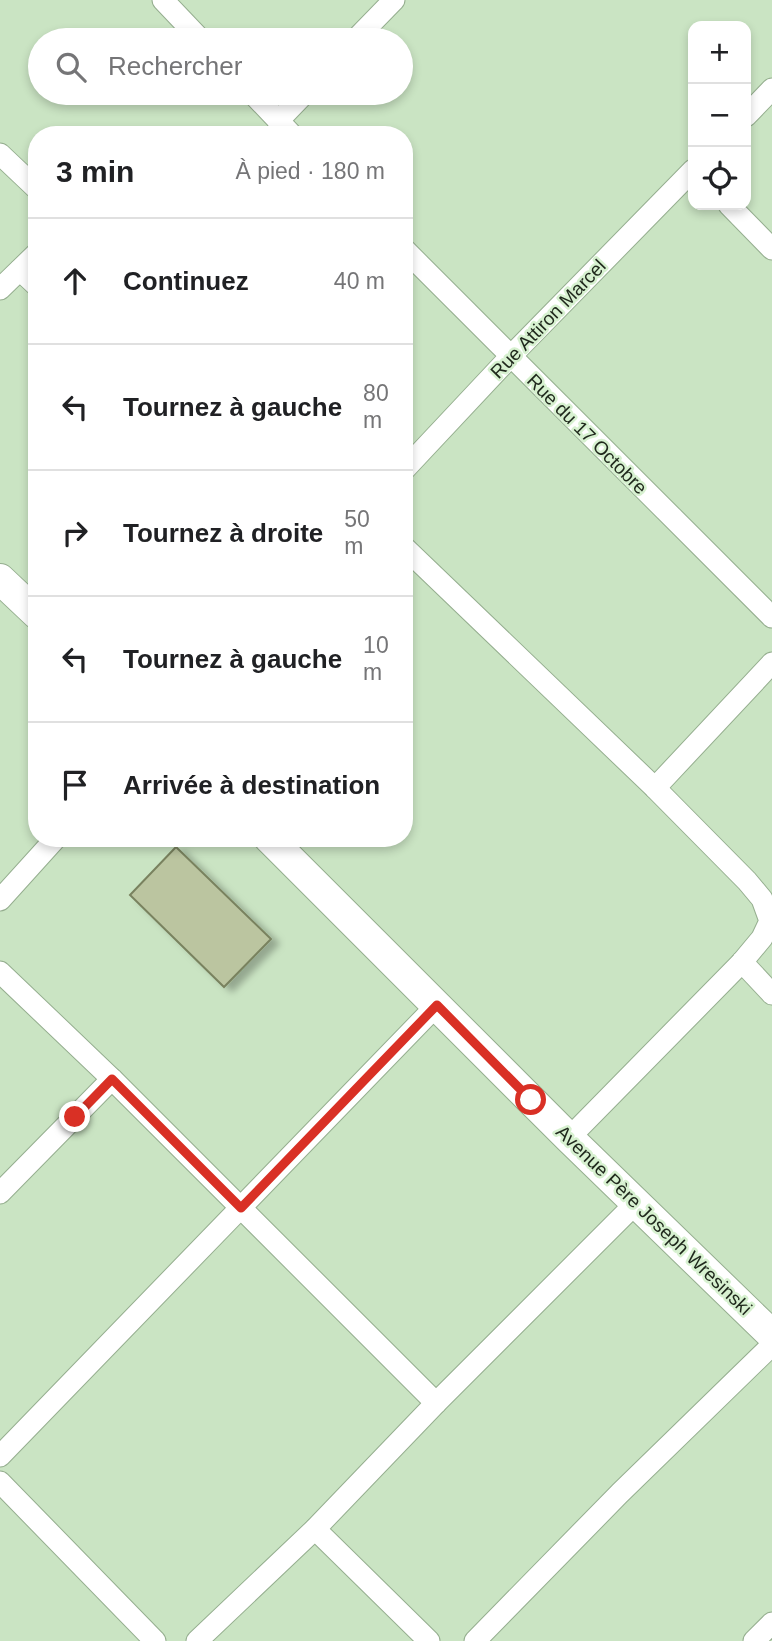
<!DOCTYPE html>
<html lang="fr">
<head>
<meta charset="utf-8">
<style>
  :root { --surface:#fff; --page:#f2f2f2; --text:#202124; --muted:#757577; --line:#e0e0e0 }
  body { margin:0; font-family:Arial,sans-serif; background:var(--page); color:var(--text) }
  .controls { position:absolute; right:21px; top:21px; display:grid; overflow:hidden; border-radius:14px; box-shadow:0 4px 10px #0003 }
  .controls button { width:63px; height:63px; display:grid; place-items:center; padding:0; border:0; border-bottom:2px solid var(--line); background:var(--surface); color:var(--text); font:35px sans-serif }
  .stop { position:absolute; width:21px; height:21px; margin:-16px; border:5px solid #d93025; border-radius:50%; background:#fff }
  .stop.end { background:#d93025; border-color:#fff; box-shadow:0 2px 7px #0008 }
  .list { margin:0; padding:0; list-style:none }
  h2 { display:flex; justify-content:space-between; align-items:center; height:91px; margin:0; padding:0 28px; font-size:30px }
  h2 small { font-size:23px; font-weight:400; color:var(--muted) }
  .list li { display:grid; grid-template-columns:46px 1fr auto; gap:21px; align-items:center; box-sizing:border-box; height:126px; padding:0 28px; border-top:2px solid var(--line) }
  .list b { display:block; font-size:26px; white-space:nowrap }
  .list em { font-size:23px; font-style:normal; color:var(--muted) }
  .icon { flex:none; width:38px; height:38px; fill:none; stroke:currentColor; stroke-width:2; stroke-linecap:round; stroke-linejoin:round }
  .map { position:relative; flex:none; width:772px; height:1641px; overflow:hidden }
  .search { position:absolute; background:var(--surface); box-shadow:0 4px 10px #0003; left:28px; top:28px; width:385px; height:77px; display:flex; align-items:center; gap:18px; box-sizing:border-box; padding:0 24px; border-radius:38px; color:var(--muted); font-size:26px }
  .panel { position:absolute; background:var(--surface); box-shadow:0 4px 10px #0003; left:28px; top:126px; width:385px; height:721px; border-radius:28px }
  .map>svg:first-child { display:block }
  .building { fill:#bbc5a0; stroke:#79825f; stroke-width:2; filter:url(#shadow) }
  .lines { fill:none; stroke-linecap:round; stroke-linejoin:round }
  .street-casing { stroke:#95ae8f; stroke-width:23 }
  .secondary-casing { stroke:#95ae8f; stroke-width:32 }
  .street { stroke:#fff; stroke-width:21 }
  .secondary { stroke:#fff; stroke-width:30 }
  .route { stroke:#d93025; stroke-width:9 }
  .labels { text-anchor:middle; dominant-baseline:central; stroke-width:5; stroke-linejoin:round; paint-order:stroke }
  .street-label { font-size:19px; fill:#1f281c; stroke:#d7f1d0 }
</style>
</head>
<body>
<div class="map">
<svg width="772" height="1641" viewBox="0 0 772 1641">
  <defs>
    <filter id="shadow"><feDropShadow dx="8" dy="4.5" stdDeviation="3.5" flood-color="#0004"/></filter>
  </defs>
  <rect width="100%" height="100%" fill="#cae4c3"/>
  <!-- building -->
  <path class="building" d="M176,847L271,939L224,987L130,895Z"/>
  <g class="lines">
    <!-- street casing -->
    <g class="street-casing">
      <g id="street">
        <path d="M163,0L201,40"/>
        <path d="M355,40L394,0"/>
        <path d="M252,93L292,135"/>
        <path d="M746,116L772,89"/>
        <path d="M278,121L305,93"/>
        <path d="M0,154L37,189"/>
        <path d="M729,205L772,249"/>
        <path d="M404,249L772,617"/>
        <path d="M20,270L37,286"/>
        <path d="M0,289L37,253"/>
        <path d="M404,470L510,357L693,170"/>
        <path d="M404,547L655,788L747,881L762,899L770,921L762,938L742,962L569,1138"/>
        <path d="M655,788L772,663"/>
        <path d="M0,900L56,838"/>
        <path d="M742,962L772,994"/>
        <path d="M0,972L112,1079L436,1403"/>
        <path d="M0,1193L112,1079"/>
        <path d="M0,1456L437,1005"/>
        <path d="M0,1482L155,1641"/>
        <path d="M315,1529L429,1641"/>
        <path d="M197,1641L315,1529L436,1403L636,1203"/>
        <path d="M475,1641L620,1493L772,1345"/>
        <path d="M754,1641L772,1623"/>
      </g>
    </g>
    <!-- secondary casing -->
    <g class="secondary-casing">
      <g id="secondary">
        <path d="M0,579L37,614"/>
        <path d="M269,838L569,1138L772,1335"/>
      </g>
    </g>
    <!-- street -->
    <use href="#street" class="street"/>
    <!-- secondary -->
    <use href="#secondary" class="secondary"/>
  </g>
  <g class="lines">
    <!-- route -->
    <path class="route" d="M75,1117L112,1079L241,1208L437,1005L531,1100"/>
  </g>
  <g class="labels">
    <!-- street labels -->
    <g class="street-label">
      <text transform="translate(548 319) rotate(-46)">Rue Attiron Marcel</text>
      <text transform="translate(587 434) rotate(45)">Rue du 17 Octobre</text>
      <text transform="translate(654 1220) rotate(44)">Avenue Père Joseph Wresinski</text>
    </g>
  </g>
</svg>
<div class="controls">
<button>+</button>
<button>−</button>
<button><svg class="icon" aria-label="locate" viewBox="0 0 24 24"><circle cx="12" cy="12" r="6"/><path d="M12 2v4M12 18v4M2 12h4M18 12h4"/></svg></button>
</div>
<div class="stop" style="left:531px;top:1100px"></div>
<div class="stop end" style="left:75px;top:1117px"></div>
<div class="search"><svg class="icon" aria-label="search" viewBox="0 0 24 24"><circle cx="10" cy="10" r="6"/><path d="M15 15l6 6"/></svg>Rechercher</div>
<section class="panel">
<h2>3 min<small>À pied · 180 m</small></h2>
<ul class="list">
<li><svg class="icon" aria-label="ahead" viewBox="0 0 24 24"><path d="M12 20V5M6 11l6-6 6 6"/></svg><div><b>Continuez</b></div><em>40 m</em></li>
<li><svg class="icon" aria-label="left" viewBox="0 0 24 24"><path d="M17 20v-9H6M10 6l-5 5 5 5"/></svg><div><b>Tournez à gauche</b></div><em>80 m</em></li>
<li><svg class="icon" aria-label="right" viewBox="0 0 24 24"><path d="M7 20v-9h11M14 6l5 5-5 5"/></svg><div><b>Tournez à droite</b></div><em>50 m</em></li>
<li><svg class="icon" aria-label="left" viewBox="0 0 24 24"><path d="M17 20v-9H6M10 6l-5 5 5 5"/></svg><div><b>Tournez à gauche</b></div><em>10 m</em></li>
<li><svg class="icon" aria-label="arrive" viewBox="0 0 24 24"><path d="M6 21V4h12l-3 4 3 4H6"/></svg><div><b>Arrivée à destination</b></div></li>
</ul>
</section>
</div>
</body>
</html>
